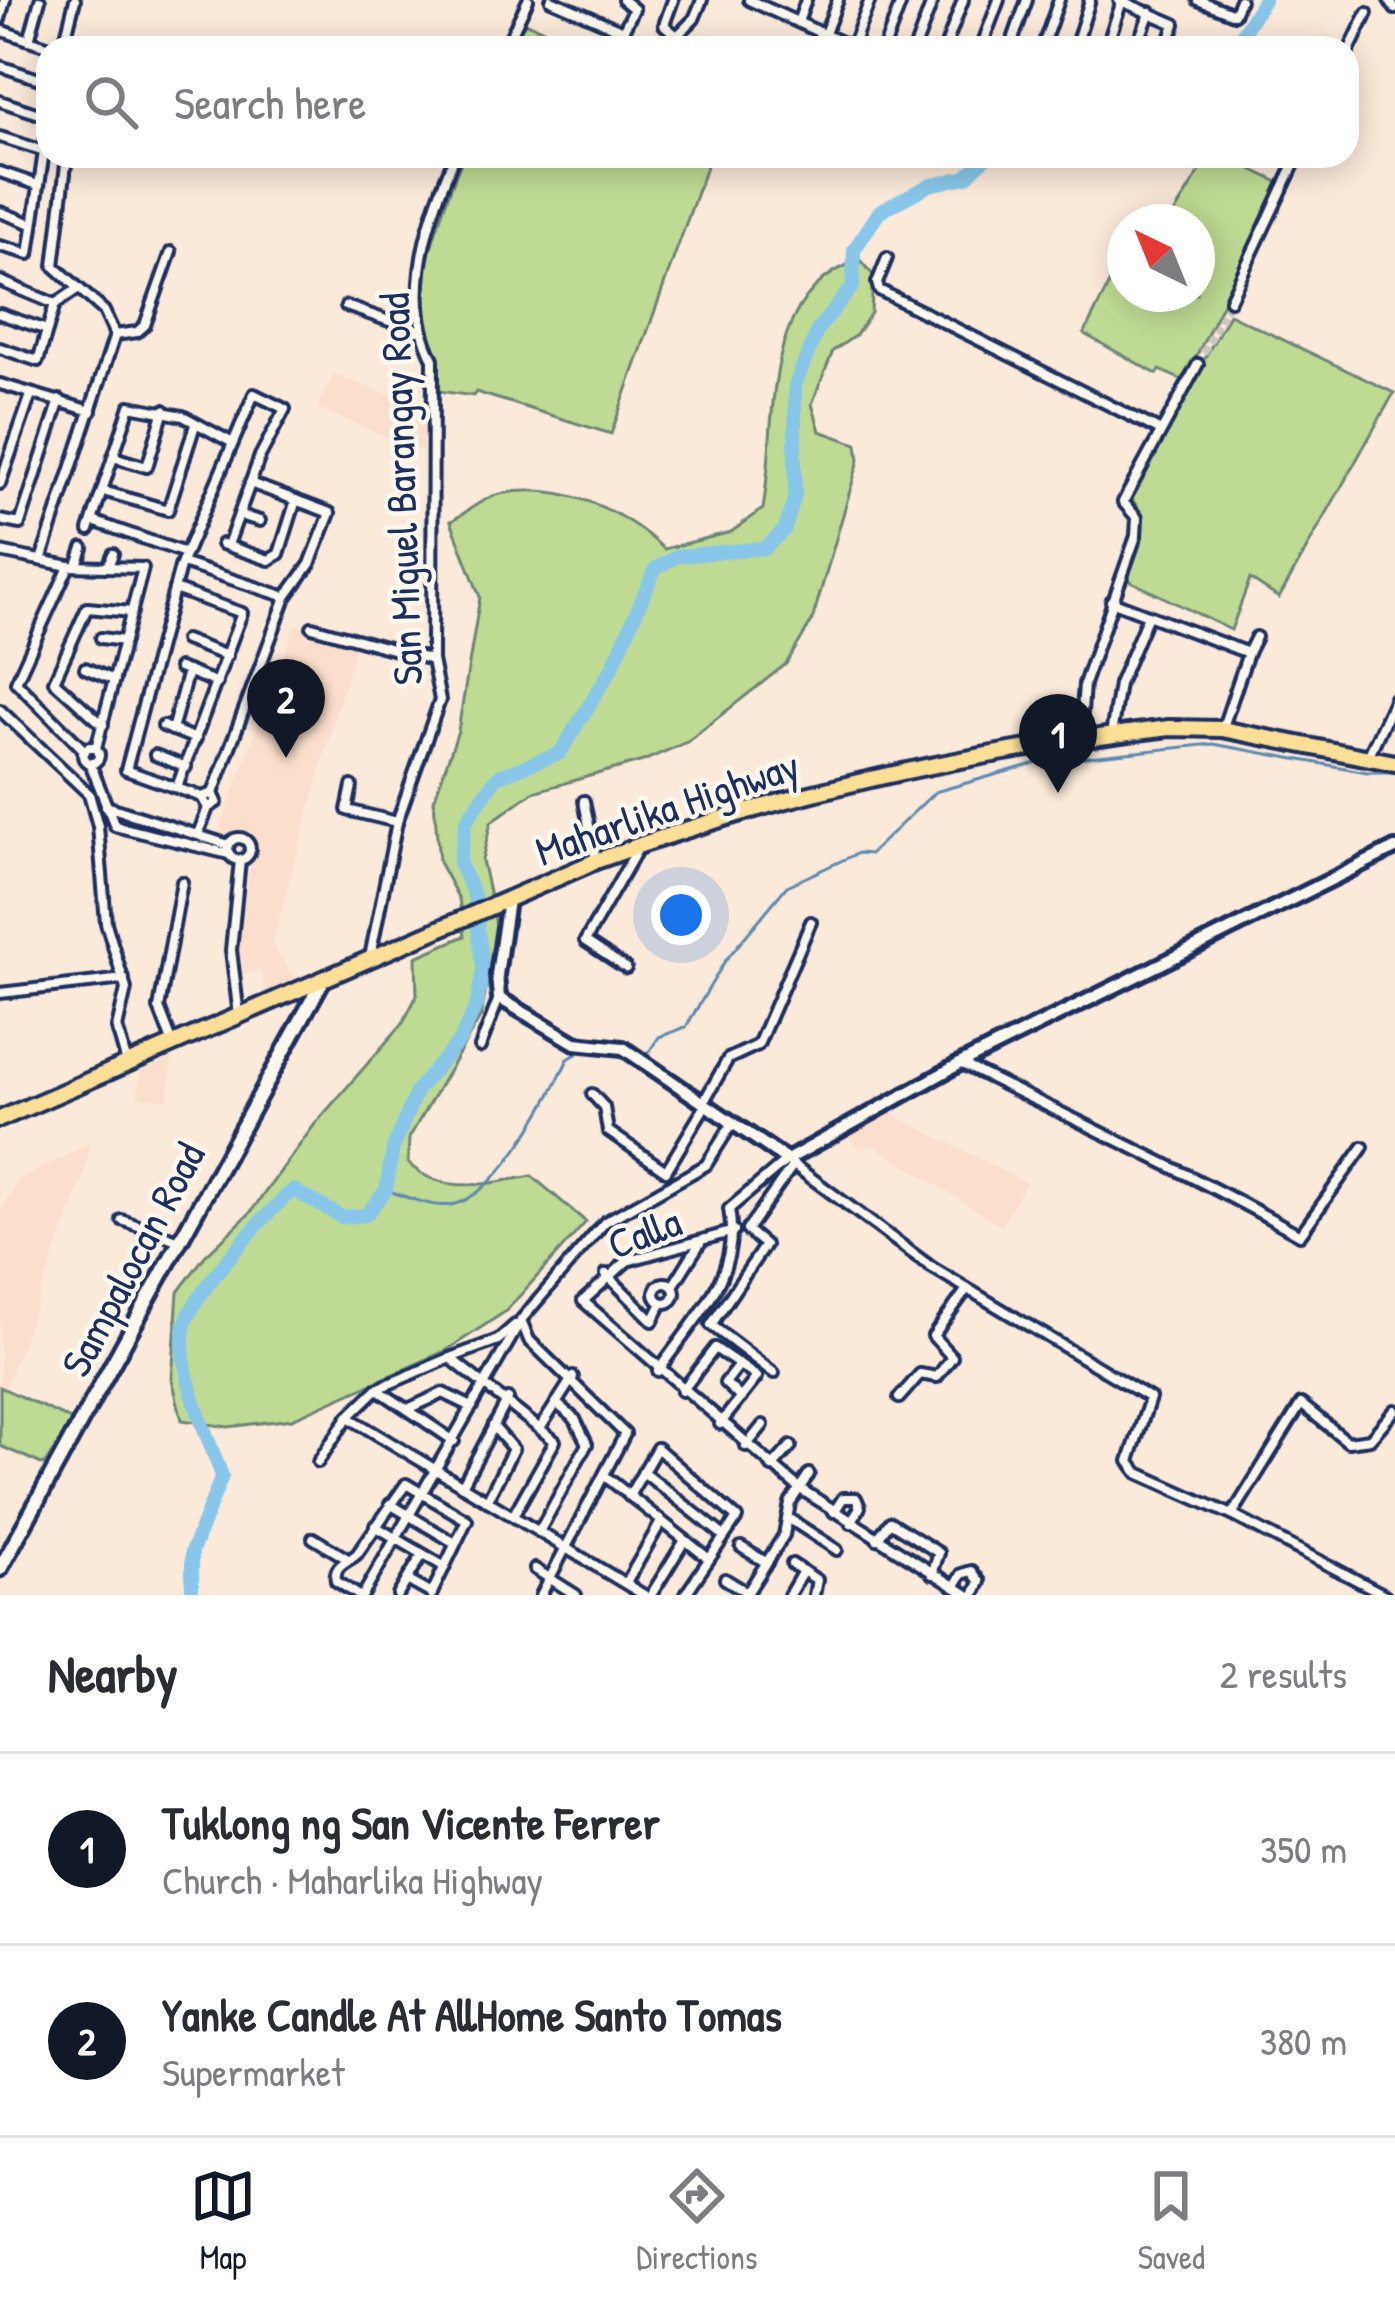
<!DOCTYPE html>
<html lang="en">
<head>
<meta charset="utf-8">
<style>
  :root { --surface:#fff; --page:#f2f2f3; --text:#2b2b33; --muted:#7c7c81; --line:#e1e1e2; --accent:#111827 }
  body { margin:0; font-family:"Patrick Hand",sans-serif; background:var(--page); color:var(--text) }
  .compass { position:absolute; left:1107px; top:204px; width:108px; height:108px; border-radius:50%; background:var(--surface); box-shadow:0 6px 30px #0003; rotate:317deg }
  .you { position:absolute; left:681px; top:915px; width:42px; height:42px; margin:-30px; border:9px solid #fff; border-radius:50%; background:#1a73e8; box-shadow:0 0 0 18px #1a73e833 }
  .badge { display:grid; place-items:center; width:78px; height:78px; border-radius:50%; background:var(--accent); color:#fff; font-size:39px; font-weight:700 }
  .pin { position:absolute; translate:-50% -99px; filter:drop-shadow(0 3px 6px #0008) }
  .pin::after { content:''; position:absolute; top:63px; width:42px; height:36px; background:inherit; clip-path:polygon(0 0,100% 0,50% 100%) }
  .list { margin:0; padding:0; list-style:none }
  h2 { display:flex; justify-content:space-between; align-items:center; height:156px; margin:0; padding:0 48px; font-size:51px }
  h2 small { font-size:39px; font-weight:400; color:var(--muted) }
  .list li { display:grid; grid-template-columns:78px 1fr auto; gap:36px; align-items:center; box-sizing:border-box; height:192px; padding:0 48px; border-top:3px solid var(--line) }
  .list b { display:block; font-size:45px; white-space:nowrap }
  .list p { margin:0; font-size:39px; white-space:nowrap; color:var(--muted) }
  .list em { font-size:39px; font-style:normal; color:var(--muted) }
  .icon { flex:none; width:66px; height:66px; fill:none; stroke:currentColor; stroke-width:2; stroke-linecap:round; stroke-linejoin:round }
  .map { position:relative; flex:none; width:1395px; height:1595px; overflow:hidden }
  .search { position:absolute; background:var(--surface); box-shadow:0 6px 30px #0003; left:36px; right:36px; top:36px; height:132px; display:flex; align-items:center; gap:30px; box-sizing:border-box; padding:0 42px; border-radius:36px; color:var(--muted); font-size:45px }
  .sheet { height:540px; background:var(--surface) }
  nav { display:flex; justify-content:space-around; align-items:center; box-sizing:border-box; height:168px; border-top:3px solid var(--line); background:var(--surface); font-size:33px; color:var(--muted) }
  nav a { display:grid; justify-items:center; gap:6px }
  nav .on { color:var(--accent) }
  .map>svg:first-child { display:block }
  .built { fill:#fbdfcc }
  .green { fill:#bfdb93; stroke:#6d8578; stroke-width:3 }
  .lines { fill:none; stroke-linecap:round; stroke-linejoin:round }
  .stream { stroke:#5c8ab1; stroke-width:3 }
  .river { stroke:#88c7e9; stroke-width:14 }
  .minor-tunnel { stroke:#cec4c0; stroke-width:8; stroke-dasharray:8 4; stroke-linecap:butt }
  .minor-casing { stroke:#1b2f5e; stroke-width:16 }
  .tertiary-casing { stroke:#1b2f5e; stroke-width:20 }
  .secondary-casing { stroke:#1b2f5e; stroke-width:21 }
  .trunk-casing { stroke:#1b2f5e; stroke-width:22 }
  .minor { stroke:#fbf7ec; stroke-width:8 }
  .tertiary { stroke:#fbf7ec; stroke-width:10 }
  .secondary { stroke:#fbf7ec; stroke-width:12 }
  .trunk { stroke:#fbdf96; stroke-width:14 }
  .labels { text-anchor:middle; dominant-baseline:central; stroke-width:9; stroke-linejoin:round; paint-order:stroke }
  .street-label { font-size:42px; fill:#1b2f5e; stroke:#fbf7ec }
</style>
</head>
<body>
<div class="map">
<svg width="1395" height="1595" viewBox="0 0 1395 1595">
  <rect width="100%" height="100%" fill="#fbe9d9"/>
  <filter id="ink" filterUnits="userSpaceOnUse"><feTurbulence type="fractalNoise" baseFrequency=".00833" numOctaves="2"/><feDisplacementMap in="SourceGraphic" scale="24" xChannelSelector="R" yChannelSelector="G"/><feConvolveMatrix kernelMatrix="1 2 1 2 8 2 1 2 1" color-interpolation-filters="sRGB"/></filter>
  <g filter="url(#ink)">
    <!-- built -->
    <g class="built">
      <path d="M334,375L425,407L423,452L317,408Z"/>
      <path d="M295,625L356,642L272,944L297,983L267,996L260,970L238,976L236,946L255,841L219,832Z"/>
      <path d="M172,1059L168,1100L138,1097L140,1070Z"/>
      <path d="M887,1111L1026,1183L1001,1226L874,1145L860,1149L847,1135Z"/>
      <path d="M90,1143L85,1172L5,1390L0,1387V1211L18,1180Z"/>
    </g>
    <!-- green -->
    <g class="green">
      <path d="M524,22L587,47L589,48H513Z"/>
      <path d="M464,156H710L611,434L476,392L473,396L439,391C437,362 422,338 420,309C417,278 450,187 464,156Z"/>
      <path d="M1209,156H1224L1282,184L1184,381L1160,370L1157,374L1084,334L1119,264L1125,267V294H1197V222H1169Z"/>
      <path d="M860,260L873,275L871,313L856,335L833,351L812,404L820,431L857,444L859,460L812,621L786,664L687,742L643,761L533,792L491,822L482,860L497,929L481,1016L409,1138L408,1163C443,1197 489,1183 532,1176L586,1222L506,1311L447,1350L292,1419L228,1427L182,1420L172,1379L178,1292L205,1256L250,1213L315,1124L403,1023L417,995L416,957L465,936L459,899L439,862L434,800L458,731L480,597L451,521C466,513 484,497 500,494C560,481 622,509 664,549L731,532L763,509C778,423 757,293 860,260Z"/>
      <path d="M1229,314L1394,393L1279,598L1250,579L1231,630L1126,579L1143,515L1129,495Z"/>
      <path d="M0,1387L73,1421L44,1465L0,1446Z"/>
    </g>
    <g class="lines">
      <!-- stream -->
      <g class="stream">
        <path d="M646,1056L659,1037L686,1027L725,961L787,886L858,853L870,854L935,792L1040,762L1213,744L1367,772H1395"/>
        <path d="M386,1190C405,1196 431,1208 451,1205C499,1197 549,1099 568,1059L585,1049"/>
      </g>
      <!-- river -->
      <g class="river">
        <path d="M1233,48L1264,0"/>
        <path d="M192,1595V1551L222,1476C209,1438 172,1361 186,1322C196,1291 267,1212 293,1190L342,1217L366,1215L386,1190L393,1148L417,1090L460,1040L477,1004L483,969L474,895L459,863L466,821L497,777L560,753L612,668L655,569L678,556L765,548L785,529L795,495V385L818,329L853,286L854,250L880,211L930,185L966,177L987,156"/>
      </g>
      <!-- minor-tunnel -->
      <path class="minor-tunnel" d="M1198,364L1230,300"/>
      <!-- minor casing -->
      <g class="minor-casing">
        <g id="minor">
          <path d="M40,0L29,40L53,48"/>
          <path d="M551,0L623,31L634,9L623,0"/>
          <path d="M673,0L664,25L677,36L694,19L702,0"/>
          <path d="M749,0L854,48"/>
          <path d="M1119,0L1175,24L1167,48"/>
          <path d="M1198,0L1234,14L1240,0"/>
          <path d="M1389,0L1395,9"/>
          <path d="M0,19L5,0"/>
          <path d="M798,22L806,0"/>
          <path d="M0,30L29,40"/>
          <path d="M824,36L838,0"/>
          <path d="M852,47L870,0"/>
          <path d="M63,48L75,0"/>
          <path d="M505,48L528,0"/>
          <path d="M884,48L902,0"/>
          <path d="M915,48L933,0"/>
          <path d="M945,48L963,0"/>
          <path d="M981,48L999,0"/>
          <path d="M1010,48L1027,0"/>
          <path d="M1042,48L1059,0"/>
          <path d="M1075,48L1090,0"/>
          <path d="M1106,48L1122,1"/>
          <path d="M1136,48L1150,12"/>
          <path d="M1347,55L1367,13"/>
          <path d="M0,66L48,82"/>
          <path d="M0,101L48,117"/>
          <path d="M0,137L47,152"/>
          <path d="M0,172L38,185"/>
          <path d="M0,212L32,224"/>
          <path d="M0,246L29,254L48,124"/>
          <path d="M887,258L877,283L879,290L1159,430"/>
          <path d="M0,281L55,304L76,290"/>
          <path d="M1230,300L1298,156"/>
          <path d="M346,306L418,331"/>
          <path d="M0,314L47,330"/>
          <path d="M115,335L137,332L145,325L171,252"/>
          <path d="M0,348L38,361L55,304"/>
          <path d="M0,384L91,411"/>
          <path d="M113,457L147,467L164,410"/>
          <path d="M0,484L31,395"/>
          <path d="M103,491L168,510L195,425"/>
          <path d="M239,515L260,521"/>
          <path d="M0,520L20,524L60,400"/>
          <path d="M93,521L185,553"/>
          <path d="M89,530L130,406L183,416L231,442"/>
          <path d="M222,544L269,560L279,554L296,500"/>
          <path d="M0,552L69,566L143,568L96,748"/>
          <path d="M41,560L115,335L104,311L54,266L67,156"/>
          <path d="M182,563L286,597"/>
          <path d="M77,565L83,548"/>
          <path d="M69,566L16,682L85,751"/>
          <path d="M108,566L113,554"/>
          <path d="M174,589L242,613L177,787"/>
          <path d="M1111,601L1248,653L1223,727"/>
          <path d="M312,627L432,660"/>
          <path d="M101,638L124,641"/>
          <path d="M185,640L227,656"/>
          <path d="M1248,653L1256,637"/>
          <path d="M85,668L114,680"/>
          <path d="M179,668L217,683"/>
          <path d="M0,710L89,794L98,826L106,923L126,989L117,1028L127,1063"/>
          <path d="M103,725L54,681L87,608L132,612"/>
          <path d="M163,726L196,739"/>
          <path d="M172,730L188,671"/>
          <path d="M1111,735L1119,684L1147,618"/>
          <path d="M1080,740L1084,684L1136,536L1137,518L1123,502L1198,364"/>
          <circle cx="91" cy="755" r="8"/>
          <path d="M155,755L186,767"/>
          <path d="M1368,757L1395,698"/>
          <path d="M90,763L115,826L229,854"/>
          <path d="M352,786L347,810L397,822"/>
          <path d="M213,793L286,597L310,564L330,513L250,483"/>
          <path d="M202,797L126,770L180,567L254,394L285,409L260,456L228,545"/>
          <path d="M584,801L596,860"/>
          <path d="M106,806L229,845"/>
          <path d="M198,834L208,808L217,802L213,793L202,797L208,808"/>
          <circle cx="239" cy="849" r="11"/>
          <path d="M370,957L397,822L440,700L432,660L433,359C401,298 428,216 455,156"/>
          <path d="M626,968L585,941L637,850"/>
          <path d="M0,993L124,979"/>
          <path d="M239,1016L231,950L240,860"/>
          <path d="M173,1044L159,1008L182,882"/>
          <path d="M480,1047L499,998"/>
          <path d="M962,1064C1076,1121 1190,1173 1300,1235L1363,1147"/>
          <path d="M592,1094L604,1107L608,1131L666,1171L705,1106"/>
          <path d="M703,1103L728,1059L758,1045L811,922"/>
          <path d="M122,1220L177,1240"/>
          <path d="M734,1231L627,1261L583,1301L799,1488L968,1595"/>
          <path d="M606,1274L653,1321L662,1303"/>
          <circle cx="665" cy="1293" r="10"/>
          <path d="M673,1286L700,1243"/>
          <path d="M450,1358L498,1340L515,1325"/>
          <path d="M739,1365L725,1383L741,1398"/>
          <path d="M658,1371C694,1318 742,1276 729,1209L787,1160L931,1267L1150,1398L1129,1461L1138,1473L1232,1515L1385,1595"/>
          <path d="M774,1373L711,1325L765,1245L747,1230L793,1165"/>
          <path d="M377,1389L454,1441"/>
          <path d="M682,1391L715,1348L757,1377L720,1424"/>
          <path d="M899,1398L920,1374L937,1377L952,1357L933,1336L967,1289"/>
          <path d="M408,1409L443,1393L472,1407"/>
          <path d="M541,1427L573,1377"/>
          <path d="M746,1446L763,1425"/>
          <path d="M318,1462L348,1417"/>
          <path d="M772,1467L791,1446"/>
          <path d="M643,1472L724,1536"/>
          <path d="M605,1476L709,1559"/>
          <path d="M462,1486L508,1399"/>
          <path d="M629,1496L657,1448L737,1518L685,1595"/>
          <path d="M487,1501L513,1449L493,1426"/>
          <path d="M390,1504L455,1543"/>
          <path d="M834,1512L843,1498H856L860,1507L851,1523"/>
          <path d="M1232,1515L1301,1404L1348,1442L1370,1439L1395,1410"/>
          <path d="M513,1516L555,1441L450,1358L377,1389L348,1417L644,1595"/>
          <path d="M788,1518L837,1550"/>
          <path d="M375,1526L445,1567"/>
          <path d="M539,1532L587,1444L575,1419L556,1403"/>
          <path d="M313,1538L346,1558"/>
          <path d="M877,1539L890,1522L939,1553L932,1574"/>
          <path d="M741,1547L767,1563"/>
          <path d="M792,1564L817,1580L814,1595"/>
          <path d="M535,1569L576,1595"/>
          <path d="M725,1579L748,1593"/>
          <path d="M407,1580L432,1594"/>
          <path d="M626,1583L661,1522"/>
          <path d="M954,1587L962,1574L972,1571L980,1582L974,1595"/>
          <path d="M358,1595L336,1581C333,1564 348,1562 357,1554L406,1484L467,1520L431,1595"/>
          <path d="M363,1595L521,1321"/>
          <path d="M398,1595L422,1555"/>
          <path d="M541,1595L625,1434L529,1340L521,1320L605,1222L706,1165L732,1124"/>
          <path d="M651,1595L685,1540"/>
          <path d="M746,1595L784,1535L790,1503L809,1474"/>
          <path d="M789,1595L803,1571"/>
        </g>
      </g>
      <!-- tertiary casing -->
      <g class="tertiary-casing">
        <path id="tertiary" d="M508,900L497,975L499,998L575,1043L623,1048L787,1160L961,1063L1395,848"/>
      </g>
      <!-- secondary casing -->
      <g class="secondary-casing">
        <path id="secondary" d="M0,1569L323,980"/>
      </g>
      <!-- trunk casing -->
      <g class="trunk-casing">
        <path id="trunk" d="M0,1119L596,861C781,792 973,751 1169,728L1222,729L1395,763"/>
      </g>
      <!-- minor -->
      <use href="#minor" class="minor"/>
      <!-- tertiary -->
      <use href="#tertiary" class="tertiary"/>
      <!-- secondary -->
      <use href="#secondary" class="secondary"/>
      <!-- trunk -->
      <use href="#trunk" class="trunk"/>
    </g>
  </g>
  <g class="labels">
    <!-- street labels -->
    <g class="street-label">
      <text transform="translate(400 489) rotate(-92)">San Miguel Barangay Road</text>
      <text transform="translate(667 807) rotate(-19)">Maharlika Highway</text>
      <text transform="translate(644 1232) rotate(-21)">Calla</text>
      <text transform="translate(132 1259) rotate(-62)">Sampalocan Road</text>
    </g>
  </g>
</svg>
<svg class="compass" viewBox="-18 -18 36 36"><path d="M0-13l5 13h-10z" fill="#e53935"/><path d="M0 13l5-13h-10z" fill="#7c7c81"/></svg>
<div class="you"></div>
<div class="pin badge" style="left:1058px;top:793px">1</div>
<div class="pin badge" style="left:286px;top:758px">2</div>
<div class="search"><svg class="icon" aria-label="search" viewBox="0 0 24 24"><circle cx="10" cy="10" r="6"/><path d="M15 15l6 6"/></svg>Search here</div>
</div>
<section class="sheet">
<h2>Nearby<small>2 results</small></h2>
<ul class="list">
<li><span class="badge">1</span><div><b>Tuklong ng San Vicente Ferrer</b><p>Church · Maharlika Highway</p></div><em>350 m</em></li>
<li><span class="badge">2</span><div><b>Yanke Candle At AllHome Santo Tomas</b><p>Supermarket</p></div><em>380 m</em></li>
</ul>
</section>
<nav>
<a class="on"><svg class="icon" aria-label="map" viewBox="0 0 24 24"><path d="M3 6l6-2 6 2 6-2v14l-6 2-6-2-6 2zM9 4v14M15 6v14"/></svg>Map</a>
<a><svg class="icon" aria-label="directions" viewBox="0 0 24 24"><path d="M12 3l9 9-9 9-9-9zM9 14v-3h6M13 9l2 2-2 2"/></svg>Directions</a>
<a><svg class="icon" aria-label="saved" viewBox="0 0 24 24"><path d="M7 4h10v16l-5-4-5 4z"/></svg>Saved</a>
</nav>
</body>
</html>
